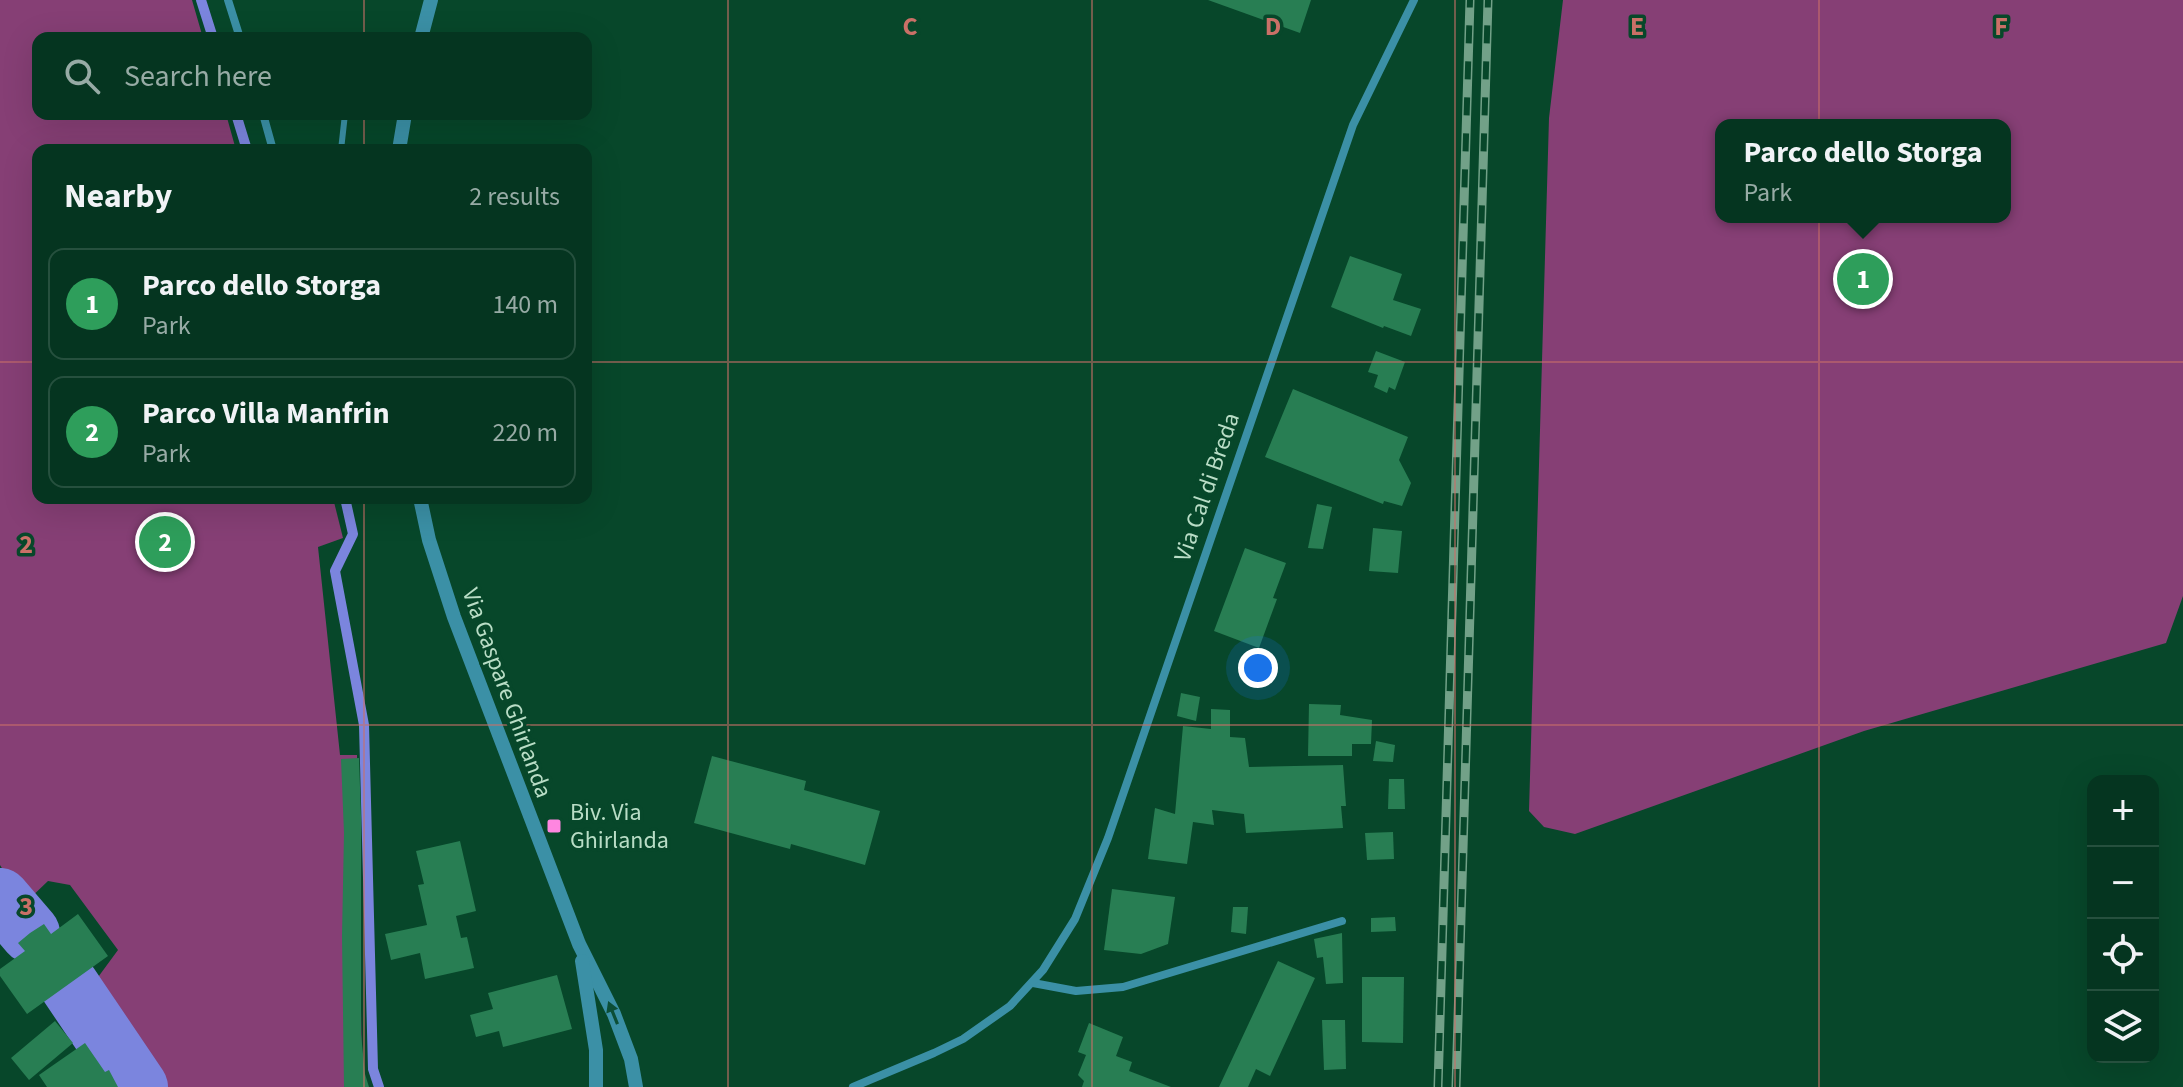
<!DOCTYPE html>
<html lang="en">
<head>
<meta charset="utf-8">
<style>
  :root { --surface:#053520; --page:#0e3d29; --text:#f1f3f6; --muted:#97aba5; --line:#26503e; --accent:#8c9099 }
  body { margin:0; font-family:"Source Sans 3",sans-serif; background:var(--page); color:var(--text) }
  .controls { position:absolute; right:24px; bottom:24px; display:grid; overflow:hidden; border-radius:16px; box-shadow:0 8px 32px #0002 }
  .controls button { width:72px; height:72px; display:grid; place-items:center; padding:0; border:0; border-bottom:2px solid var(--line); background:var(--surface); color:var(--text); font:40px sans-serif }
  .you { position:absolute; left:1258px; top:668px; width:28px; height:28px; margin:-20px; border:6px solid #fff; border-radius:50%; background:#1a73e8; box-shadow:0 0 0 12px #1a73e833 }
  .badge { display:grid; place-items:center; width:52px; height:52px; border-radius:50%; background:var(--accent); color:#fff; font-size:26px; font-weight:700 }
  .pin { position:absolute; translate:-50% -50%; border:4px solid #fff; box-shadow:0 2px 8px #0006 }
  .popup { position:absolute; left:1715px; top:119px; width:296px; height:104px; box-sizing:border-box; display:grid; place-content:center; border-radius:16px; background:var(--surface); filter:drop-shadow(0 2px 6px #0005); font-size:26px; white-space:nowrap; color:var(--muted) }
  .popup b { font-size:30px; color:var(--text) }
  .popup::after { content:''; position:absolute; left:50%; top:100%; margin-left:-16px; border:16px solid transparent; border-top-color:var(--surface) }
  .list { margin:0; padding:0; list-style:none }
  h2 { display:flex; justify-content:space-between; align-items:center; height:104px; margin:0; padding:0 32px; font-size:34px }
  h2 small { font-size:26px; font-weight:400; color:var(--muted) }
  .list li { display:grid; grid-template-columns:52px 1fr auto; gap:24px; align-items:center; box-sizing:border-box; height:112px; margin:0 16px 16px; padding:0 16px; border:2px solid var(--line); border-radius:16px }
  .list b { display:block; font-size:30px; white-space:nowrap }
  .list p { margin:0; font-size:26px; white-space:nowrap; color:var(--muted) }
  .list em { font-size:26px; font-style:normal; color:var(--muted) }
  .icon { flex:none; width:44px; height:44px; fill:none; stroke:currentColor; stroke-width:2; stroke-linecap:round; stroke-linejoin:round }
  .map { position:relative; flex:none; width:2183px; height:1087px; overflow:hidden }
  .search { position:absolute; background:var(--surface); box-shadow:0 8px 32px #0002; left:32px; top:32px; width:560px; height:88px; display:flex; align-items:center; gap:20px; box-sizing:border-box; padding:0 28px; border-radius:16px; color:var(--muted); font-size:30px }
  .panel { position:absolute; background:var(--surface); box-shadow:0 8px 32px #0002; left:32px; top:144px; width:560px; height:360px; border-radius:16px }
  .map>svg:first-child { display:block }
  .green { fill:#863f75; fill-rule:evenodd }
  .lines { fill:none; stroke-linecap:round; stroke-linejoin:round }
  .stream { stroke:#7b85de; stroke-width:10 }
  .river { stroke:#7b85de; stroke-width:60 }
  .building { fill:#287e53 }
  .service { stroke:#3b90a6; stroke-width:6 }
  .minor { stroke:#3b90a6; stroke-width:8 }
  .tertiary { stroke:#3b90a6; stroke-width:14 }
  .rail-casing { stroke:#72a188; stroke-width:9 }
  .rail { stroke:#07472a; stroke-width:6; stroke-dasharray:18; stroke-linecap:butt }
  .oneway { fill:#0c4e36 }
  .grid { fill:none; stroke:#ca7067; stroke-width:2; stroke-opacity:0.55 }
  .poi-dot { fill:#fe86e0; stroke:#07472a; stroke-width:3 }
  .labels { text-anchor:middle; dominant-baseline:central; stroke-width:7; stroke-linejoin:round; paint-order:stroke }
  .street-label { font-size:24px; fill:#b9ddc6; stroke:#07472a }
  .poi-label { font-size:24px; fill:#b9ddc6; stroke:#07472a; text-anchor:start }
  .grid-label { font-size:26px; text-anchor:middle; font-weight:bold; fill:#ca7067; stroke:#07472a; stroke-width:7; stroke-linejoin:round; paint-order:stroke }
</style>
</head>
<body>
<div class="map">
<svg width="2183" height="1087" viewBox="0 0 2183 1087">
  <rect width="100%" height="100%" fill="#07472a"/>
  <!-- green -->
  <g class="green">
    <path d="M0,0H192L203,38H38V114H226L236,150H38V498H333L343,538L318,547L340,755H357L362,1073L367,1087H151L93,984L118,950L70,885L48,881L24,904L0,865Z"/>
    <path d="M1563,0H2183V596L2166,643L1864,731L1575,834L1544,827L1529,811L1549,118ZM1721,125H2005V217H1721Z"/>
  </g>
  <g class="lines">
    <!-- stream -->
    <g class="stream">
      <path d="M201,0L213,38"/>
      <path d="M236,114L247,150"/>
      <path d="M345,498L353,534L335,571L364,725L373,1069L379,1087"/>
    </g>
    <!-- river -->
    <g class="river">
      <path d="M0,898L30,933"/>
      <path d="M69,985L138,1087"/>
    </g>
  </g>
  <!-- building -->
  <g class="building">
    <path d="M1208,0H1311L1300,33Z"/>
    <path d="M1350,256L1402,274L1393,300L1421,309L1411,336L1384,326L1383,328L1331,307Z"/>
    <path d="M1376,351L1405,362L1395,390L1389,387L1387,393L1374,387L1378,375L1368,372Z"/>
    <path d="M1293,389L1408,437L1399,460L1411,483L1402,506L1384,501L1383,504L1265,457Z"/>
    <path d="M1317,504L1332,507L1323,549L1308,548Z"/>
    <path d="M1373,528L1402,531L1398,573L1369,571Z"/>
    <path d="M1245,548L1286,563L1273,598L1277,599L1259,648L1214,631Z"/>
    <path d="M1181,693L1200,697L1196,721L1177,716Z"/>
    <path d="M1309,704L1341,705L1340,715L1372,720L1371,744H1352V756H1308Z"/>
    <path d="M1211,709L1230,710V737L1245,738L1249,767L1343,765L1346,806H1341L1343,828L1246,833L1244,814L1212,810L1214,825L1193,822L1187,864L1148,859L1155,808L1175,814L1183,726L1211,729Z"/>
    <path d="M1376,741L1395,745L1393,762L1373,761Z"/>
    <path d="M712,756L806,781L804,790L880,811L865,865L791,844L790,849L694,823Z"/>
    <path d="M359,758L361,816V1034L365,1074L369,1087H344L342,936L344,833L341,759Z"/>
    <path d="M1389,779H1404L1405,809H1388Z"/>
    <path d="M1393,832L1394,859L1367,860L1365,833Z"/>
    <path d="M460,841L476,911L456,916L461,938L467,937L474,968L425,979L420,953L391,960L385,934L427,925L418,885L424,884L416,851Z"/>
    <path d="M1112,889L1175,897L1168,944L1141,954L1104,950Z"/>
    <path d="M1233,907H1248L1246,934L1231,932Z"/>
    <path d="M78,914L108,956L27,1014L0,976V969L25,951L18,943L30,933L44,924L51,934Z"/>
    <path d="M1395,917L1396,931L1371,932V918Z"/>
    <path d="M1342,933L1343,983L1326,984L1323,957L1317,958L1314,939Z"/>
    <path d="M1278,961L1315,978L1270,1076L1256,1069L1248,1087H1219Z"/>
    <path d="M557,975L572,1029L503,1047L499,1031L476,1037L470,1015L493,1009L488,993Z"/>
    <path d="M1362,977H1404L1403,1043L1362,1042Z"/>
    <path d="M1322,1020H1345L1346,1069L1324,1070Z"/>
    <path d="M55,1021L73,1043L29,1080L11,1058Z"/>
    <path d="M1089,1023L1123,1037L1116,1056L1132,1062L1129,1071L1171,1087H1082L1084,1081L1078,1075L1086,1055L1078,1052Z"/>
    <path d="M85,1043L105,1072L109,1070L118,1087H47L39,1075Z"/>
  </g>
  <g class="lines">
    <!-- service -->
    <path class="service" d="M341,150L345,114"/>
    <!-- minor -->
    <g class="minor">
      <path d="M228,0L240,38"/>
      <path d="M263,114L273,150"/>
      <path d="M1033,983L1076,991L1123,987L1342,921"/>
      <path d="M853,1087L934,1053L963,1039L1010,1006L1043,970L1075,919L1108,838L1353,125L1414,0"/>
    </g>
    <!-- tertiary -->
    <g class="tertiary">
      <path d="M421,38L431,0"/>
      <path d="M399,150L405,114"/>
      <path d="M420,498L429,540L454,617L579,944L614,1014L631,1059L636,1087"/>
      <path d="M582,961L596,1050V1087"/>
    </g>
    <!-- rail casing -->
    <g class="rail-casing">
      <g id="rail">
        <path d="M1438,1087L1470,0"/>
        <path d="M1456,1087L1488,0"/>
      </g>
    </g>
    <!-- rail -->
    <use href="#rail" class="rail"/>
  </g>
  <!-- one-way arrows -->
  <defs><path id="oneway-solid" d="M-6-.8H1V-3.2L6.5 0L1 3.2V.8H-6Z" transform="scale(2)"/></defs>
  <use class="oneway" href="#oneway-solid" transform="translate(613 1013) rotate(-112)"/>
  <!-- grid -->
  <path class="grid" d="M364,0V38M728,0V1087M1092,0V1087M1455,0V1087M1819,0V1087M364,114V150M0,362H38M586,362H2183M364,498V1087M0,725H2183"/>
  <!-- markers -->
  <rect class="poi-dot" x="546" y="818" width="16" height="16" rx="4"/>
  <g class="labels">
    <!-- street labels -->
    <g class="street-label">
      <text transform="translate(1207 487) rotate(-71)">Via Cal di Breda</text>
      <text transform="translate(507 693) rotate(70)">Via Gaspare Ghirlanda</text>
    </g>
    <!-- poi labels -->
    <g class="poi-label">
      <text x="570" y="812">Biv. Via<tspan x="570" dy="28">Ghirlanda</tspan></text>
    </g>
  </g>
  <g class="grid-label">
    <text x="910" y="35">C</text>
    <text x="1273" y="35">D</text>
    <text x="1637" y="35">E</text>
    <text x="2001" y="35">F</text>
    <text x="26" y="553">2</text>
    <text x="26" y="915">3</text>
  </g>
</svg>
<div class="controls">
<button>+</button>
<button>−</button>
<button><svg class="icon" aria-label="locate" viewBox="0 0 24 24"><circle cx="12" cy="12" r="6"/><path d="M12 2v4M12 18v4M2 12h4M18 12h4"/></svg></button>
<button><svg class="icon" aria-label="layers" viewBox="0 0 24 24"><path d="M12 4l9 5-9 5-9-5zM3 14l9 5 9-5"/></svg></button>
</div>
<div class="you"></div>
<div class="pin badge" style="left:1863px;top:279px;background:#2e9e5b">1</div>
<div class="popup"><b>Parco dello Storga</b>Park</div>
<div class="pin badge" style="left:165px;top:542px;background:#2e9e5b">2</div>
<div class="search"><svg class="icon" aria-label="search" viewBox="0 0 24 24"><circle cx="10" cy="10" r="6"/><path d="M15 15l6 6"/></svg>Search here</div>
<section class="panel">
<h2>Nearby<small>2 results</small></h2>
<ul class="list">
<li><span class="badge" style="background:#2e9e5b">1</span><div><b>Parco dello Storga</b><p>Park</p></div><em>140 m</em></li>
<li><span class="badge" style="background:#2e9e5b">2</span><div><b>Parco Villa Manfrin</b><p>Park</p></div><em>220 m</em></li>
</ul>
</section>
</div>
</body>
</html>
